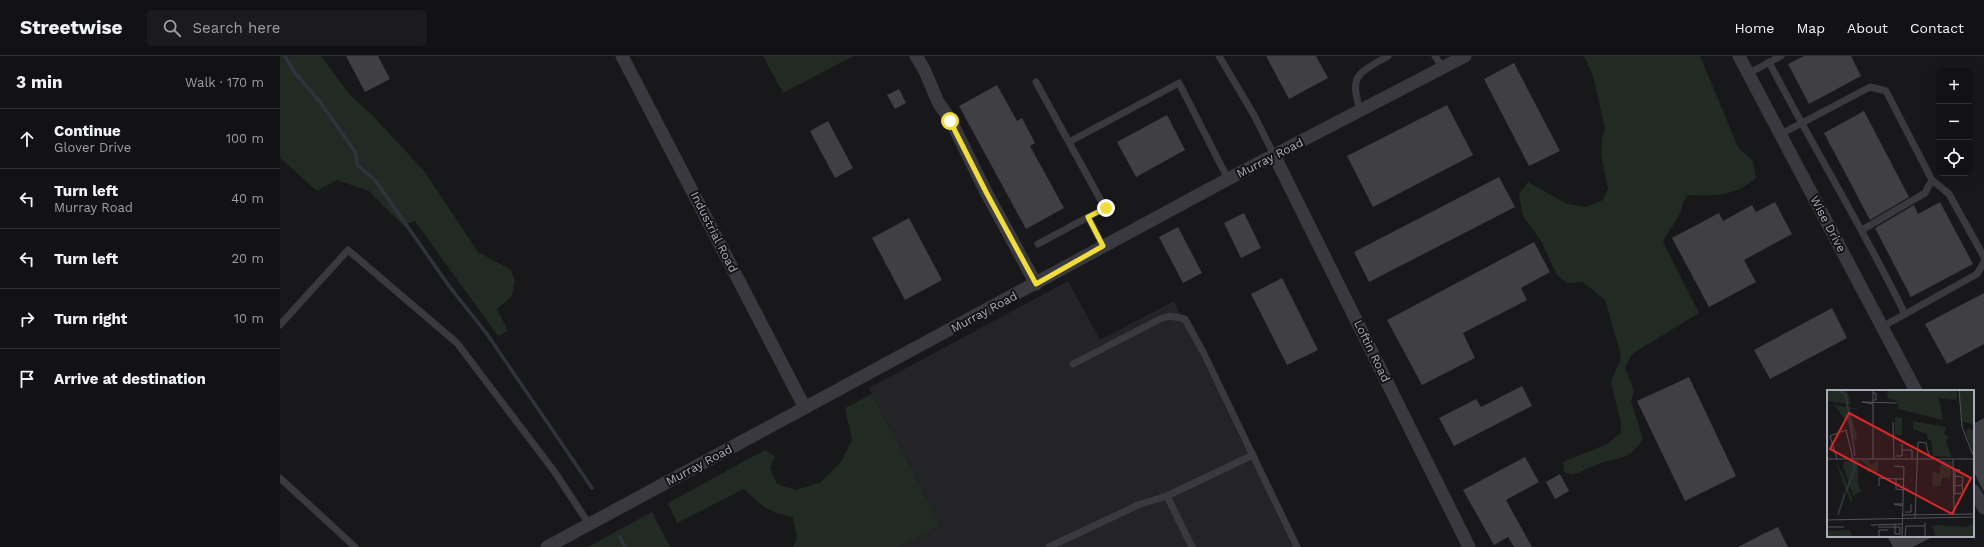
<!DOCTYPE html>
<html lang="en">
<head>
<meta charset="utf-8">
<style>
  :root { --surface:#121214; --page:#1b1b1d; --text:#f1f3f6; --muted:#9c9ea0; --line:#313234 }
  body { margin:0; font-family:"Work Sans",sans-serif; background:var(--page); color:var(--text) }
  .controls { position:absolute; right:12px; top:12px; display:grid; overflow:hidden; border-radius:6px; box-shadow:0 4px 16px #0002 }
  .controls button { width:36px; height:36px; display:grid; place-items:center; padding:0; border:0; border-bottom:1px solid var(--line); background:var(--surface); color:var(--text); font:20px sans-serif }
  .stop { position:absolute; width:12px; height:12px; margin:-9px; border:3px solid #f0dc3a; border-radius:50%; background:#fff }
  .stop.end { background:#f0dc3a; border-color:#fff; box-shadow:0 1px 4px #0008 }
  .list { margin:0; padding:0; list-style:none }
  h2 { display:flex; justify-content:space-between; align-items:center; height:52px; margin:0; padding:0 16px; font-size:17px }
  h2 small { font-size:13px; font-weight:400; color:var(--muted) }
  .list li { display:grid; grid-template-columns:26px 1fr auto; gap:12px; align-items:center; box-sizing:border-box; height:60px; padding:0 16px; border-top:1px solid var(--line) }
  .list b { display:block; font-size:15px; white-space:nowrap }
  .list p { margin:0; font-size:13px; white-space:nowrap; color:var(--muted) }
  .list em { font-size:13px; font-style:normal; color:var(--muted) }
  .icon { flex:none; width:22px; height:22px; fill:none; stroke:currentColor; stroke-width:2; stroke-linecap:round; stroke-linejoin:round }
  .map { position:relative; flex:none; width:1704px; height:491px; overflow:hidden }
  header { display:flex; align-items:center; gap:24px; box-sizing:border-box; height:56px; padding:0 20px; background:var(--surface); border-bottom:1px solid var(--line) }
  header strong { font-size:19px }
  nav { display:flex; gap:22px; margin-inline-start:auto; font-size:14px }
  .search { width:280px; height:36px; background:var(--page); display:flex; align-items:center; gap:10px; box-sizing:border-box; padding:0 14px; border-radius:6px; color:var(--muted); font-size:15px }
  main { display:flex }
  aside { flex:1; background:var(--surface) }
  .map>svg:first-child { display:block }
  .built { fill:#242427 }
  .green { fill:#222a24 }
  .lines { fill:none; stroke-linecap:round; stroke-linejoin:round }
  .stream { stroke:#2e333e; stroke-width:3.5 }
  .building { fill:#3f3f44 }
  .lane { stroke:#39393f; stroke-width:7 }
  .street { stroke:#39393f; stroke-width:13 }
  .route { stroke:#f0dc3a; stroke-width:5 }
  .labels { text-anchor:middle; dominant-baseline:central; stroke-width:4; stroke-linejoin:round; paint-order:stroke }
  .street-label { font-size:12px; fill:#aaabb9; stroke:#131315 }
  .inset-river { fill:none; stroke:#2e333e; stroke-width:2 }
  .inset-road { fill:none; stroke:#52535a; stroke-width:1 }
  .view { fill:#d62828; fill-opacity:0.15; stroke:#d62828; stroke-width:2 }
  .inset-edge { fill:none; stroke:#aaabb9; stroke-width:2 }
</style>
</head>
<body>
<header>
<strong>Streetwise</strong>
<div class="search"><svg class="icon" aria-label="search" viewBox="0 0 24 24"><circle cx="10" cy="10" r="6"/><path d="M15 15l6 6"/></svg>Search here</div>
<nav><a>Home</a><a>Map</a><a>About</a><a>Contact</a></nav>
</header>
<main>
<aside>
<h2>3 min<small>Walk · 170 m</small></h2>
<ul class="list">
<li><svg class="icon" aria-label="ahead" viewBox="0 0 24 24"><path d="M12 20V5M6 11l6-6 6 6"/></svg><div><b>Continue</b><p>Glover Drive</p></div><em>100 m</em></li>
<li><svg class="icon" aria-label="left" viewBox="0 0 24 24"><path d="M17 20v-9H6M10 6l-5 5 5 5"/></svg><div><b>Turn left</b><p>Murray Road</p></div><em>40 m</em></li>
<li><svg class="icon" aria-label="left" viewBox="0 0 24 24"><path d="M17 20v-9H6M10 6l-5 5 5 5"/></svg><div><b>Turn left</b></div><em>20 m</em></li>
<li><svg class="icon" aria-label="right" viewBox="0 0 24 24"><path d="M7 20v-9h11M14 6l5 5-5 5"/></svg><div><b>Turn right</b></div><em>10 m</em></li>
<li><svg class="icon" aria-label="arrive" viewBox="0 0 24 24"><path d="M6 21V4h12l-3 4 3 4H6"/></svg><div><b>Arrive at destination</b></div></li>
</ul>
</aside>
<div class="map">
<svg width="1704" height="491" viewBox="0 0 1704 491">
  <rect width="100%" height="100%" fill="#18181a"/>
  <!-- built -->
  <path class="built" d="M788,225L820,284L894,245L1013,491H620L661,469L589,332Z"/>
  <!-- green -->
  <g class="green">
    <path d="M0,0H41L69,38L92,59L144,115L198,196L231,214L235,225L232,240L217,253L228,275L218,280L135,165L123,169L89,135L57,124L37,135L0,102Z"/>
    <path d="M483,0H573L503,37Z"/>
    <path d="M1304,0H1420L1458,91L1473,105L1476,122C1453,141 1436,140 1408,139C1400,147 1404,151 1399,159C1394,168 1388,176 1383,186L1419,257L1352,298L1345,312L1354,334L1351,345L1363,383C1348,406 1340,400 1318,408C1310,411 1301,416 1293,419L1284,416L1283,406L1327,388L1341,377V367L1331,326L1341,302L1338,288L1325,244L1303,226L1287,227L1277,219L1261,185L1243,160L1239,138L1248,126L1287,148L1306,151L1323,144L1328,133L1321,99L1322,83L1325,72L1313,20Z"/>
    <path d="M592,338L661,469L620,491H513L517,483L513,461C486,455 484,452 464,433L397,467L388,447L485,394L495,400L490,412L497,428L516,434L541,426L562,405L572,383L565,352Z"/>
    <path d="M372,456L390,491H308Z"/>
  </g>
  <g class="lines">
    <!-- stream -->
    <g class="stream">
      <path d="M5,0L15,17L40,46L76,97L77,109L95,124L169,230L207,278L312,432"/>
      <path d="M340,481L345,491"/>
    </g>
  </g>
  <!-- building -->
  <g class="building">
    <path d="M66,0H98L110,23L85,36Z"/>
    <path d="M986,0H1036L1048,22L1009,43Z"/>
    <path d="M1524,0H1571L1581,20L1529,48L1508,8Z"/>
    <path d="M1234,7L1280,95L1249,110L1204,23Z"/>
    <path d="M717,29L737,65L742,62L755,87L750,90L784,152L746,173L679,50Z"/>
    <path d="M619,33L626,47L615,53L607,39Z"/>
    <path d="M1167,49L1193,99L1093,151L1067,100Z"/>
    <path d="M1584,55L1629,141L1590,164L1544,77Z"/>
    <path d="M887,59L905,94L856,121L837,86Z"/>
    <path d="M548,65L573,112L555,122L530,75Z"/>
    <path d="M1219,121L1235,151L1089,226L1074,196Z"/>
    <path d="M1495,146L1512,178L1464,204L1476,226L1429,251L1392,182L1439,157L1443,165L1472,149L1476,156Z"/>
    <path d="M1660,146L1693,208L1631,241L1595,172L1634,149L1638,158Z"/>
    <path d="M964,157L981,192L961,202L944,167Z"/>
    <path d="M629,162L662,224L625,244L592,182Z"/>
    <path d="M898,171L922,217L903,227L879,181Z"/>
    <path d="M1254,186L1270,216L1241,232L1247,244L1183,277L1195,302L1142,329L1107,264Z"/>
    <path d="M1002,222L1038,294L1007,309L971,238Z"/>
    <path d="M1704,237V288L1667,308L1645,268Z"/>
    <path d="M1552,252L1567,282L1490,323L1474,294Z"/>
    <path d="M1409,321L1456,420L1405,445L1357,345Z"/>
    <path d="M1242,330L1252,350L1174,390L1159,362L1196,343L1201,351Z"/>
    <path d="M1704,362V436L1693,415V368Z"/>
    <path d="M1245,401L1259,426L1226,444L1252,491H1234L1228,481L1214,489L1183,434Z"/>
    <path d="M1280,418L1289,435L1275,443L1266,426Z"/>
    <path d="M1498,471L1508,491H1458L1481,479Z"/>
    <path d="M1607,480H1654L1633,491H1613Z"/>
  </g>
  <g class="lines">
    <!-- lane -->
    <g class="lane">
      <path d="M939,0L974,59L994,99"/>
      <path d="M1155,0L1163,12"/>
      <path d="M1489,6C1533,91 1583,172 1625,258"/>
      <path d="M1469,17L1501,0"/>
      <path d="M756,26L825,152L758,188"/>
      <path d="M1080,54C1069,18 1078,18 1108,0"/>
      <path d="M1501,78L1590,31L1606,35L1652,124L1645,137L1582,174"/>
      <path d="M789,86L899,27L948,123"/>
      <path d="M1652,124L1669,138L1704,201"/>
      <path d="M808,161L823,190"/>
      <path d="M0,269L68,194L177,287L274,415L309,468"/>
      <path d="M1602,271L1697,218L1704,206"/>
      <path d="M793,308L880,263L890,260L905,263L924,298L1017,491"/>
      <path d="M0,422L75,491"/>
      <path d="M769,491L858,449L887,440"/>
      <path d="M912,491L887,440L973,399"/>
    </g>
    <!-- street -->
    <g class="street">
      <path d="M342,0L525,352"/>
      <path d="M636,0L644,13L658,46L671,65L706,136L756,228"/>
      <path d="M1459,0L1636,335"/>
      <path d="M994,99L1189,491"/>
      <path d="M1693,434L1704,452"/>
      <path d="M267,491L948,123L1185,0"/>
    </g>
  </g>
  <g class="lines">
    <!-- route -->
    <path class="route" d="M670,65L706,136L756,228L823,190L808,161L826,152"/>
  </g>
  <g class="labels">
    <!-- street labels -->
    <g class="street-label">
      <text transform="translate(990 102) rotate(-27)">Murray Road</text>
      <text transform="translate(1548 168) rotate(62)">Wise Drive</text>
      <text transform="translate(434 176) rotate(63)">Industrial Road</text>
      <text transform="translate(704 256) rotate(-28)">Murray Road</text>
      <text transform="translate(1092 295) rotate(64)">Loftin Road</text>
      <text transform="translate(419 409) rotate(-28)">Murray Road</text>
    </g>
  </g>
  <!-- overview -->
  <g transform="translate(1547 334)">
    <rect width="147" height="147" fill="#18181a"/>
    <path d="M0,0H20L24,14L0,11ZM60,0H130V10L112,8L116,30L71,19V11L61,9ZM132,0H147V35L135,31ZM7,15L33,19H23L30,48L28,52L23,36ZM68,27L75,28V45H68ZM86,31L119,37L117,44L122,47L119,52L125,67L106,66L104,50H101L100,44L86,39ZM141,39L147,40V63L138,41ZM8,70L16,84L25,109L24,113ZM31,70V94L34,101L26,106L16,76L18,71ZM33,70H41L44,75L51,70V82H40L41,76ZM115,70L125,72L123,88L117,87L114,90V96L106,97L104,103H98L104,102L106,96L105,81L112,84ZM147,133V147H109L105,135L139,137ZM22,140L26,147H0V141Z" fill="#222a24"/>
    <path class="inset-river" d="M12,0L19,5L28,66M19,102L27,81L28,71M11,125L18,103"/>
    <path class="inset-road" d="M132,0L135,37L147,67M46,10H49V3H46M46,14L35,12L70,13M66,32L67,69M75,60H85V68M69,66H75V54M0,69H147M10,69L3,46L19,40L26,69M46,69V0M126,69L127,125M67,76L77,77L75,147H78L79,136H98M126,79L133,80L127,81M128,81V104M126,86L136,87L135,95L129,96M52,96V88L69,89M76,100L69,99V89H76M127,104L136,103L135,95M76,116L67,114H76M78,122H84V114M75,125L147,124M88,128L91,52L99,53L102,66M0,130L147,127M98,133V147M44,135L76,134M0,137H17M51,137H73V144H68V134M52,147V140H61"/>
    <path class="view" d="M22,23L144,88L125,124L3,59Z"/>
    <rect width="147" height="147" class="inset-edge"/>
  </g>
</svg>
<div class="controls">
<button>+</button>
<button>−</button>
<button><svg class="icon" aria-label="locate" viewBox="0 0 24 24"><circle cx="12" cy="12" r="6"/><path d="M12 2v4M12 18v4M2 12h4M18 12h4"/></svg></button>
</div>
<div class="stop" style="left:670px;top:65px"></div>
<div class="stop end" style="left:826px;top:152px"></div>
</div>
</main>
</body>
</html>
